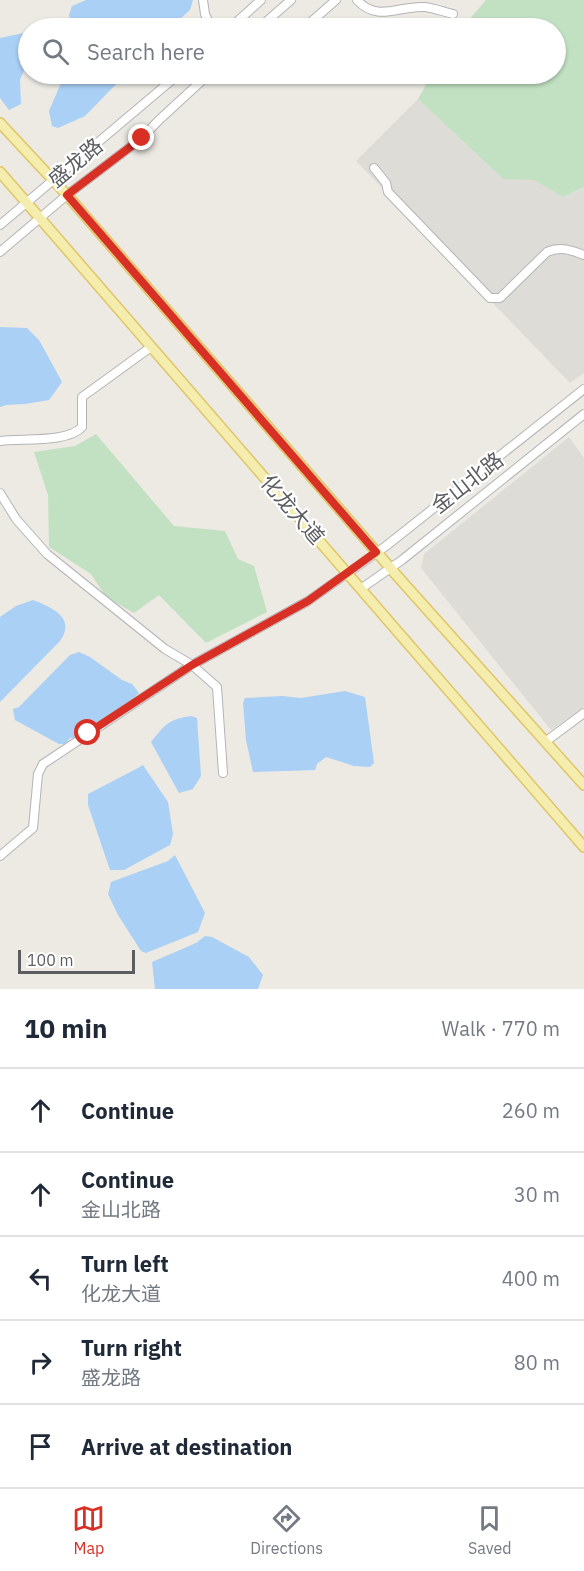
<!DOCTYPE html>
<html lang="en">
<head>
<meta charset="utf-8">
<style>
  :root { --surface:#fff; --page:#f6f6f7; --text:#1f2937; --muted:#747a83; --line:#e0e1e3; --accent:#d93025 }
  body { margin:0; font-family:"IBM Plex Sans","Noto Sans SC",sans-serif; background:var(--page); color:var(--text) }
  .scale { position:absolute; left:18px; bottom:15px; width:117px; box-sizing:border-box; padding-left:6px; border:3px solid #5b5d61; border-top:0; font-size:16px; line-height:21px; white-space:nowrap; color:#5b5d61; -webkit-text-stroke:4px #fff; paint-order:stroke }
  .stop { position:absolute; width:18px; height:18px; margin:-14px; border:4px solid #d93025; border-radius:50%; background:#fff }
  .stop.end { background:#d93025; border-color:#fff; box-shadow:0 2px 6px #0008 }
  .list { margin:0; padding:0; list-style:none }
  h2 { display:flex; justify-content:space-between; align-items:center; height:78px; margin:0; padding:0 24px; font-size:26px }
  h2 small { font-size:20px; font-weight:400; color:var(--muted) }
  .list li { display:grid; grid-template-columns:39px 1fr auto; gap:18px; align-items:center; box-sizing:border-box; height:84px; padding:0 24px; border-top:2px solid var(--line) }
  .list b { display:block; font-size:22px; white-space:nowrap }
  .list p { margin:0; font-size:20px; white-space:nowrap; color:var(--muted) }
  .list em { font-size:20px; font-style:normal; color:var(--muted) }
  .icon { flex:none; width:33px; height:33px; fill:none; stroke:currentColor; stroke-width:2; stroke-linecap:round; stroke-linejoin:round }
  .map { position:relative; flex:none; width:584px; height:989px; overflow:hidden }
  .search { position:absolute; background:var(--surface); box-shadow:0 2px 4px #0004; left:18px; right:18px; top:18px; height:66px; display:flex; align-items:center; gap:15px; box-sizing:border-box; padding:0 21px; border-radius:33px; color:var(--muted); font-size:22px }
  .sheet { height:498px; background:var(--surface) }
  nav { display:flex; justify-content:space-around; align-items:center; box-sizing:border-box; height:84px; border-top:2px solid var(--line); background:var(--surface); font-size:16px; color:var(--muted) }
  nav a { display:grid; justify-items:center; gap:3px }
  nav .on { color:var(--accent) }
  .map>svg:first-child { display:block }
  .industrial { fill:#dddcd7 }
  .green { fill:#c2e1c3 }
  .water { fill:#aad0f5 }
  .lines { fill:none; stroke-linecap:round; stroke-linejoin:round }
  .minor-casing { stroke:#b3b4b8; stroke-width:10 }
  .major-casing { stroke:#e0c567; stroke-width:12 }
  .minor { stroke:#fff; stroke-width:8 }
  .major { stroke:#f5edae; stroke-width:9 }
  .route { stroke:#d93025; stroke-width:8 }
  .labels { text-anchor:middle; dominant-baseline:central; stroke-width:4.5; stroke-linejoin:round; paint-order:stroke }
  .street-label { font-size:21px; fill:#5b5d61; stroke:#fff }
</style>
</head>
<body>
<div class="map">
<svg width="584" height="989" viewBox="0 0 584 989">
  <rect width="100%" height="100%" fill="#eceae3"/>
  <!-- industrial -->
  <g class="industrial">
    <path d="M418,99L503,179L534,180L563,197L584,187V373L570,383L356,161Z"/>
    <path d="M569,437L584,458V707L551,730L421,568L424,554Z"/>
  </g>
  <!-- green -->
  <g class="green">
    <path d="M486,0H584V187L563,197L534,180L503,179L418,99L432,74H556V28H462Z"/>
    <path d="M96,434L174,526L225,531L238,559L254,566L267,612L206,643L159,595L134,613L106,597L91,574L49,547L48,495L34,452L75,446Z"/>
  </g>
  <!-- water -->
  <g class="water">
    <path d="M86,0H193L190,10L170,28H72L69,15L72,6Z"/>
    <path d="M28,32V60L20,80L21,104L9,110L0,98V38Z"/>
    <path d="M65,74H126L85,116L58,128L52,126L49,111Z"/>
    <path d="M0,327L27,328L39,340L62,382L49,400L25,404L6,405L0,407Z"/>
    <path d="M33,600C53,608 76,618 60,641L0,702V617L16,606Z"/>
    <path d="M79,652L90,657L122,680L132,684L139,693C120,710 97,738 70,738L65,744H59L15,720L13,709L19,707L70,655Z"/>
    <path d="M345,691L365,697L374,763L370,767L354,766L326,757L317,764L315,770L253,772L246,740L243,703L245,698L282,696L301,698Z"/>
    <path d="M191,716L197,718L201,776L193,789L179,793L151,742C166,724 167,720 191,716Z"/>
    <path d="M141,762L168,802L173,834L170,845L124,870H110L88,805V794L138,768L143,765Z"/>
    <path d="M175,855L205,913L198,932L146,953L141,951L118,915L108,894L111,882L168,861Z"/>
    <path d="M205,936L212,937L249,957L263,975L258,989H155L152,962L196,943Z"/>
  </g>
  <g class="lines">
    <!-- minor casing -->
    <g class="minor-casing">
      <g id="minor">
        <path d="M203,0L205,14L211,28"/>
        <path d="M357,0C378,23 399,5 425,7C434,8 444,12 453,14"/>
        <path d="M230,28L261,0"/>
        <path d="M259,28L291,0"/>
        <path d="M304,28L336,0"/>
        <path d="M374,168L386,183L388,192L490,298H500L547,252C560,246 571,250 584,255"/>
        <path d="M0,225L179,74"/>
        <path d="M0,252L67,195L142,138L158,121L209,74"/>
        <path d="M0,441C21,438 68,443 82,427V397L151,347"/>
        <path d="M0,493L16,519L47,554L165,649L192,665L217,687L223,773"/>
        <path d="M362,588L402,560L584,414"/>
        <path d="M545,742L584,713"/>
        <path d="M0,856L33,828L38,774L43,764L192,665L308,601L386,546L584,389"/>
      </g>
    </g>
    <!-- major casing -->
    <g class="major-casing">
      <g id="major">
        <path d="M0,123L67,195L399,578L584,785"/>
        <path d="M0,172L584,847"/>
      </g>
    </g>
    <!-- minor -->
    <use href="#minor" class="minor"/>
    <!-- major -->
    <use href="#major" class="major"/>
  </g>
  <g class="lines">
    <!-- route -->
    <path class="route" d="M88,733L192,665L308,601L376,552L67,195L142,138"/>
  </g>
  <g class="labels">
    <!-- street labels -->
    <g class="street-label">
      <text transform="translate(75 162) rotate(-40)">盛龙路</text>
      <text transform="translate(467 482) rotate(-38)">金山北路</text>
      <text transform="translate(293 509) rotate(49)">化龙大道</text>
    </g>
  </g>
</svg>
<div class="scale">100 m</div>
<div class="stop" style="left:88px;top:733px"></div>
<div class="stop end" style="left:142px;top:138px"></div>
<div class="search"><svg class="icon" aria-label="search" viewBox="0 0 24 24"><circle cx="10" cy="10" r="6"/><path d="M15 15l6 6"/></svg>Search here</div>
</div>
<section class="sheet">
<h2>10 min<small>Walk · 770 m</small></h2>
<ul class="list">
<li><svg class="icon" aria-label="ahead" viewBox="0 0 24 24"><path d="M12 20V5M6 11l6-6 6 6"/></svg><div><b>Continue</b></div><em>260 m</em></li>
<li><svg class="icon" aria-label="ahead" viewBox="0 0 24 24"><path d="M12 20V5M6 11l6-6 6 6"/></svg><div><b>Continue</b><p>金山北路</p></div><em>30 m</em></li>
<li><svg class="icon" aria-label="left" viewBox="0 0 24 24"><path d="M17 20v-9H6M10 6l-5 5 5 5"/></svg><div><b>Turn left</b><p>化龙大道</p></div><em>400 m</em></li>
<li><svg class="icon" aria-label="right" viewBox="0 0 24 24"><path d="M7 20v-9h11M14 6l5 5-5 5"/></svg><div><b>Turn right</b><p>盛龙路</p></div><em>80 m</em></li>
<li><svg class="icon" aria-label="arrive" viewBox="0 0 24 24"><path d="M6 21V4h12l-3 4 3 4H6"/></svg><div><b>Arrive at destination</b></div></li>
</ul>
</section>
<nav>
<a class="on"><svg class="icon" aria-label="map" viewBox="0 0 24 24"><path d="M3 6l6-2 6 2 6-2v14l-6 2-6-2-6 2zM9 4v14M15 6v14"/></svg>Map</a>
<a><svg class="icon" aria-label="directions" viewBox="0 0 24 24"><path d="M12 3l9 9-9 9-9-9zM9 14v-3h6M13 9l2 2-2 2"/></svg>Directions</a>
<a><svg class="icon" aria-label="saved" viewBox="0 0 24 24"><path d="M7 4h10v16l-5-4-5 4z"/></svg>Saved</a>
</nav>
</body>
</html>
